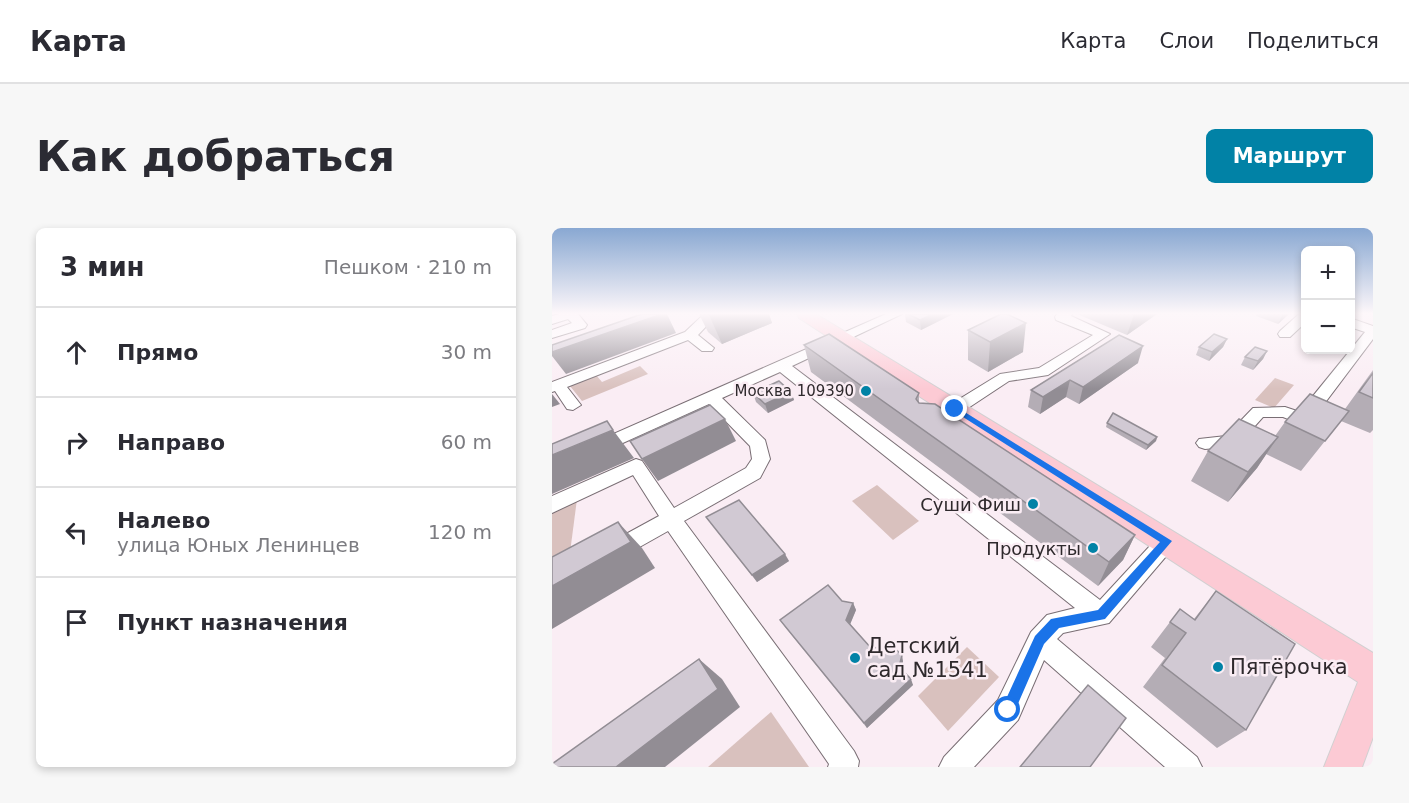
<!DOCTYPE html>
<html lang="ru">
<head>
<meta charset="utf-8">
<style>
  :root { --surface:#fff; --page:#f7f7f7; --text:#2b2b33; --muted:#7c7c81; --line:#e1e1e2; --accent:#0182a6 }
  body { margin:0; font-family:"DejaVu Sans",sans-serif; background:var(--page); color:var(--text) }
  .controls { position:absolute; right:18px; top:18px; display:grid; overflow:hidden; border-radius:9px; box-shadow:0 3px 9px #0003 }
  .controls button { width:54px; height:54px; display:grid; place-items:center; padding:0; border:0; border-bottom:2px solid var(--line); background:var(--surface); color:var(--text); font:30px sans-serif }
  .stop { position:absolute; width:18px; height:18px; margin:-14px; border:4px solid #1a73e8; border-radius:50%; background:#fff }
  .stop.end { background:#1a73e8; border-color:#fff; box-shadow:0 2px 6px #0008 }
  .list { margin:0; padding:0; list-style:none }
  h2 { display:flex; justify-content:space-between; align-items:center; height:78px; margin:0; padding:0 24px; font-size:26px }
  h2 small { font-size:20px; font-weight:400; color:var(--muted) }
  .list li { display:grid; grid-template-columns:39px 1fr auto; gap:18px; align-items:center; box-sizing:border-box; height:90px; padding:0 24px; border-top:2px solid var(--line) }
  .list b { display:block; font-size:22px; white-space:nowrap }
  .list p { margin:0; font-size:20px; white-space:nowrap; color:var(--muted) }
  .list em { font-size:20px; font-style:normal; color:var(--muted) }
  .icon { flex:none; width:33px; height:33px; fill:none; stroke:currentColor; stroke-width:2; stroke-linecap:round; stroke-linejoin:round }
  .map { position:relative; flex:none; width:821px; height:539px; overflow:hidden; border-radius:9px }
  header { display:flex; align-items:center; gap:36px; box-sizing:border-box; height:84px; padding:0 30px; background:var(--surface); border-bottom:2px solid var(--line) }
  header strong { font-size:28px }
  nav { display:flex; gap:33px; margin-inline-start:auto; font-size:21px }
  .intro { display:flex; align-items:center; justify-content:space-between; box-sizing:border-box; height:144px; padding:0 36px }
  h1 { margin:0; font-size:42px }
  .button { padding:15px 27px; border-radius:9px; background:var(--accent); color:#fff; font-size:21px; font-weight:700 }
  main { display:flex; gap:36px; padding:0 36px }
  aside { flex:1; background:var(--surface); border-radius:9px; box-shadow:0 3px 9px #0003 }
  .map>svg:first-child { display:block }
  .green { fill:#d9c1be }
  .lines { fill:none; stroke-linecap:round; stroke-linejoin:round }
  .minor-casing { stroke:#796e74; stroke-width:2 }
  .major-casing { stroke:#d1d0d1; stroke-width:2 }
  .minor { fill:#fff; fill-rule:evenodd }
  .major { fill:#fccad4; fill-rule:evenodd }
  .wall { fill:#b4adb5 }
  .shaded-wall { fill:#928d94 }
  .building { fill:#d1c9d3; stroke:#928d94; stroke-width:1.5 }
  .route { fill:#1a73e8 }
  .poi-dot { fill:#0182a6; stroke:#faedf4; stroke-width:2 }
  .labels { text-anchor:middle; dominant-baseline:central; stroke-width:5; stroke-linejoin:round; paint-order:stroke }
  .far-poi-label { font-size:15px; fill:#2e292c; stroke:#faedf4; text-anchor:end }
  .poi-label { font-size:18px; fill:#2e292c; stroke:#faedf4; text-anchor:end }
  .near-poi-label { font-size:21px; fill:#2e292c; stroke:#faedf4; text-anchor:start }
</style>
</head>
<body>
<header>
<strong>Карта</strong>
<nav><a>Карта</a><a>Слои</a><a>Поделиться</a></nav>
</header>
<div class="intro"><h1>Как добраться</h1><a class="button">Маршрут</a></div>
<main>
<aside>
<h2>3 мин<small>Пешком · 210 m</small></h2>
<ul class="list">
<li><svg class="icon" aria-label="ahead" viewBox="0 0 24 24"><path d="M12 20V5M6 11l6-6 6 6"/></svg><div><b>Прямо</b></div><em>30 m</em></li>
<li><svg class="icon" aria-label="right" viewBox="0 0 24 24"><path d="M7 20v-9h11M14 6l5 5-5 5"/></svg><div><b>Направо</b></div><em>60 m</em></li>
<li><svg class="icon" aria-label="left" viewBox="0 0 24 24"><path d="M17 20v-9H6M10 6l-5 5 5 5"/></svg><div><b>Налево</b><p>улица Юных Ленинцев</p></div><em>120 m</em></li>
<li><svg class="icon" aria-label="arrive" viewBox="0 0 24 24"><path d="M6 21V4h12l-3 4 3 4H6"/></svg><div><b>Пункт назначения</b></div></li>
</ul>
</aside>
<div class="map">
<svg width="821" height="539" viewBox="0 0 821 539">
  <rect width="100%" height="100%" fill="#faedf4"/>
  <!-- green -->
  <g class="green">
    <path d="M88,138L96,146L30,173L18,158L44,147L50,154Z"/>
    <path d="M723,150L742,157L722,180L703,172Z"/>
    <path d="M325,257L367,293L341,312L300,273Z"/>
    <path d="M25,271L16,340L0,349V283Z"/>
    <path d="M415,419L447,449L396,503L366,468Z"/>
    <path d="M219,484L257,539H156Z"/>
  </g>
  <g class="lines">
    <!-- minor casing -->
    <g class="minor-casing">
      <g id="minor">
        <path d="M7,86H26L35,97L33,100L0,110V102L20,95L16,91L0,96V88Z"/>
        <path d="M156,86L162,90L146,107L162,120L160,123H150L136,112L15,159L29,177L21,182L15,181L3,163L0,164V154L133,104L151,87Z"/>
        <path d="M334,86H350L240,138L548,372L608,307L615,304L622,307L626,313L622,319L557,395L511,405L505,411L645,529L650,539H613L492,432L466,492L422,539H387L392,529L446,472L479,404L495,387L523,380L228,144L170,170L213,212L218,231L208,250L132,293L302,523L307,533L306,539H276L277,536L116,303L68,330L60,333L52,330L49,324L52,318L107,288L81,247L0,285V268L84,231L90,233L122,280L194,240L200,231L198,218L157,176L0,247V233Z"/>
        <path d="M505,86H520L519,88L558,106L496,147L457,153L395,194H383L381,190L383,186L448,146L487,140L541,107L504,92L503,89Z"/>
        <path d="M747,86H754V94L738,109H728L726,106L728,103Z"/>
        <path d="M798,90L821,98V111L757,196L751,197L731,189H711L685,218L653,221L647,219L644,215L647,211L674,208L701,180L733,179L748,184L813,104L798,99Z"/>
      </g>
    </g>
    <!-- major casing -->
    <g class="major-casing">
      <path id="major" d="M245,86H264L821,425V509L810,539H772L806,454L247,90Z"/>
    </g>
    <!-- minor -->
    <use href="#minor" class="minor"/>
    <!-- major -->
    <use href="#major" class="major"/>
  </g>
  <!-- wall -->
  <g class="wall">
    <path d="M147,86H217L220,95L170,116L156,104Z"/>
    <path d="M353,86H401L369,102L354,94Z"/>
    <path d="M525,86H605L575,107Z"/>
    <path d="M705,86H737L726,96L704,88Z"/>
    <path d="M416,102L471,124L436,144L416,132Z"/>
    <path d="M567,107L586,135L527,176L514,169L488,186L476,179L479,162Z"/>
    <path d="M675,111L671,119L657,133L644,127L647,119Z"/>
    <path d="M252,117L367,165V175L583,307L571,332L546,358L259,144Z"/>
    <path d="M715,123L711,131L701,142L689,137L693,129Z"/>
    <path d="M821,142V202L818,205L789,193L749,243L714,226L705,240L676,274L639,253L656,223L723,208L733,194L793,181Z"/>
    <path d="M239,164L242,172L216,185L204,174L201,165Z"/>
    <path d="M555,195L605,209L604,213L594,222L554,199Z"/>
    <path d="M154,289L237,333L205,354Z"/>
    <path d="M664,363L694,502L665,520L591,459L613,430L599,419L618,394L642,391Z"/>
    <path d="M290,373L301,375L304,382L298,396L319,420L351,433L350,442L361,457L315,500L233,399L228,392Z"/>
  </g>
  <!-- shaded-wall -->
  <g class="shaded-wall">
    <path d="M110,86H115L124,105L14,146L0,128V124Z"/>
    <path d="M162,86H217L220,95L170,116L157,87Z"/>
    <path d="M381,86H401L369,102L368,92Z"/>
    <path d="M582,86H605L575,107Z"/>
    <path d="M731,86H737L726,96Z"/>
    <path d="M474,95L471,124L436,144L438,114Z"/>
    <path d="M675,111L671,119L657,133L660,124Z"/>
    <path d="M591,118L586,135L527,176L531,159Z"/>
    <path d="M715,123L711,131L701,142L706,133Z"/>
    <path d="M518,152L514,169L488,186L491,169Z"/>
    <path d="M239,164L242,172L216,185L213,176Z"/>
    <path d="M0,166L8,176L0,179Z"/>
    <path d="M173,191L184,213L106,253L90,231Z"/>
    <path d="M61,202L82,230L0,266V227Z"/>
    <path d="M605,209L604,213L594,222L596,217Z"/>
    <path d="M726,209L705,240L676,274L696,244Z"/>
    <path d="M66,294L90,320L103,340L0,401V358Z"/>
    <path d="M583,307L571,332L546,358L557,334Z"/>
    <path d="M233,326L237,333L205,354L200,347Z"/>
    <path d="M301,375L304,382L297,399L294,392Z"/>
    <path d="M350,427L351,433L349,445L347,439Z"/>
    <path d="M147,431L170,451L188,479L113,539H64Z"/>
    <path d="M359,451L361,457L315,500L312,495Z"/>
  </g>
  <!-- building -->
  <g class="building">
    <path d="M90,86H110L0,124V117Z"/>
    <path d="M356,86H381L368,92Z"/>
    <path d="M449,86H455L474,95L438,114L416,102Z"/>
    <path d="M277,106L367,165L364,171L367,175L383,176L583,307L557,334L252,117Z"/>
    <path d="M662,106L675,111L660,124L647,119Z"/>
    <path d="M567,107L591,118L531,159L518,152L491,169L479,162Z"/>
    <path d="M703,119L715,123L706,133L693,129Z"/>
    <path d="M821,145V170L807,164Z"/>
    <path d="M227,153L239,164L213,176L201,165Z"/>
    <path d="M758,166L797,183L773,213L733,194Z"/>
    <path d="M158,177L173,191L90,231L78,213Z"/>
    <path d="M561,185L605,209L596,217L555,195Z"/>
    <path d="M687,191L726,209L696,244L656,223Z"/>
    <path d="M55,193L61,202L0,227V216Z"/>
    <path d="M187,272L233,326L200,347L154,289Z"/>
    <path d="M66,294L79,314L0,358V329Z"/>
    <path d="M276,357L290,373L301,375L294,392L319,420L340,418L350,427L347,439L359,451L312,495L228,392Z"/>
    <path d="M664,363L743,416L694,502L610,437L634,405L618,394L628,381L643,392Z"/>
    <path d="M147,431L166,461L64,539H0V536Z"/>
    <path d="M536,457L574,490L538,539H468Z"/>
  </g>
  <!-- sky -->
  <linearGradient id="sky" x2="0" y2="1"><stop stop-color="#89a8d2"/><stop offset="0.53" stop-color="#fdf7fa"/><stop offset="1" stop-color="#fdf7fa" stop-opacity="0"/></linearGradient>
  <rect width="821" height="161" fill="url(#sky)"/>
  <!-- route -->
  <path class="route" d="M403,178L620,313L553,391L507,400L492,416L461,487L456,489L451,487L449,482L483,408L499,391L546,382L608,314L400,182V179Z"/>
  <!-- markers -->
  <g class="poi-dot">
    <circle cx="314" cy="163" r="6"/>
    <circle cx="481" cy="276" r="6"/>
    <circle cx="541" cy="320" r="6"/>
    <circle cx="303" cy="430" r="6"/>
    <circle cx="666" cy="439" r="6"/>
  </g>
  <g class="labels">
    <!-- far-poi labels -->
    <g class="far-poi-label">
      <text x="302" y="163">Москва 109390</text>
    </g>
    <!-- poi labels -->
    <g class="poi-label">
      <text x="469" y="276">Суши Фиш</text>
      <text x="529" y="320">Продукты</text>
    </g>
    <!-- near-poi labels -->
    <g class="near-poi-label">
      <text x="315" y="418">Детский<tspan x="315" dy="24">сад №1541</tspan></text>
      <text x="678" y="439">Пятёрочка</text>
    </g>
  </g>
</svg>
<div class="controls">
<button>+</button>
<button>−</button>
</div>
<div class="stop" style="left:456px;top:482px"></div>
<div class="stop end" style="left:403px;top:181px"></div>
</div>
</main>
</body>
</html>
